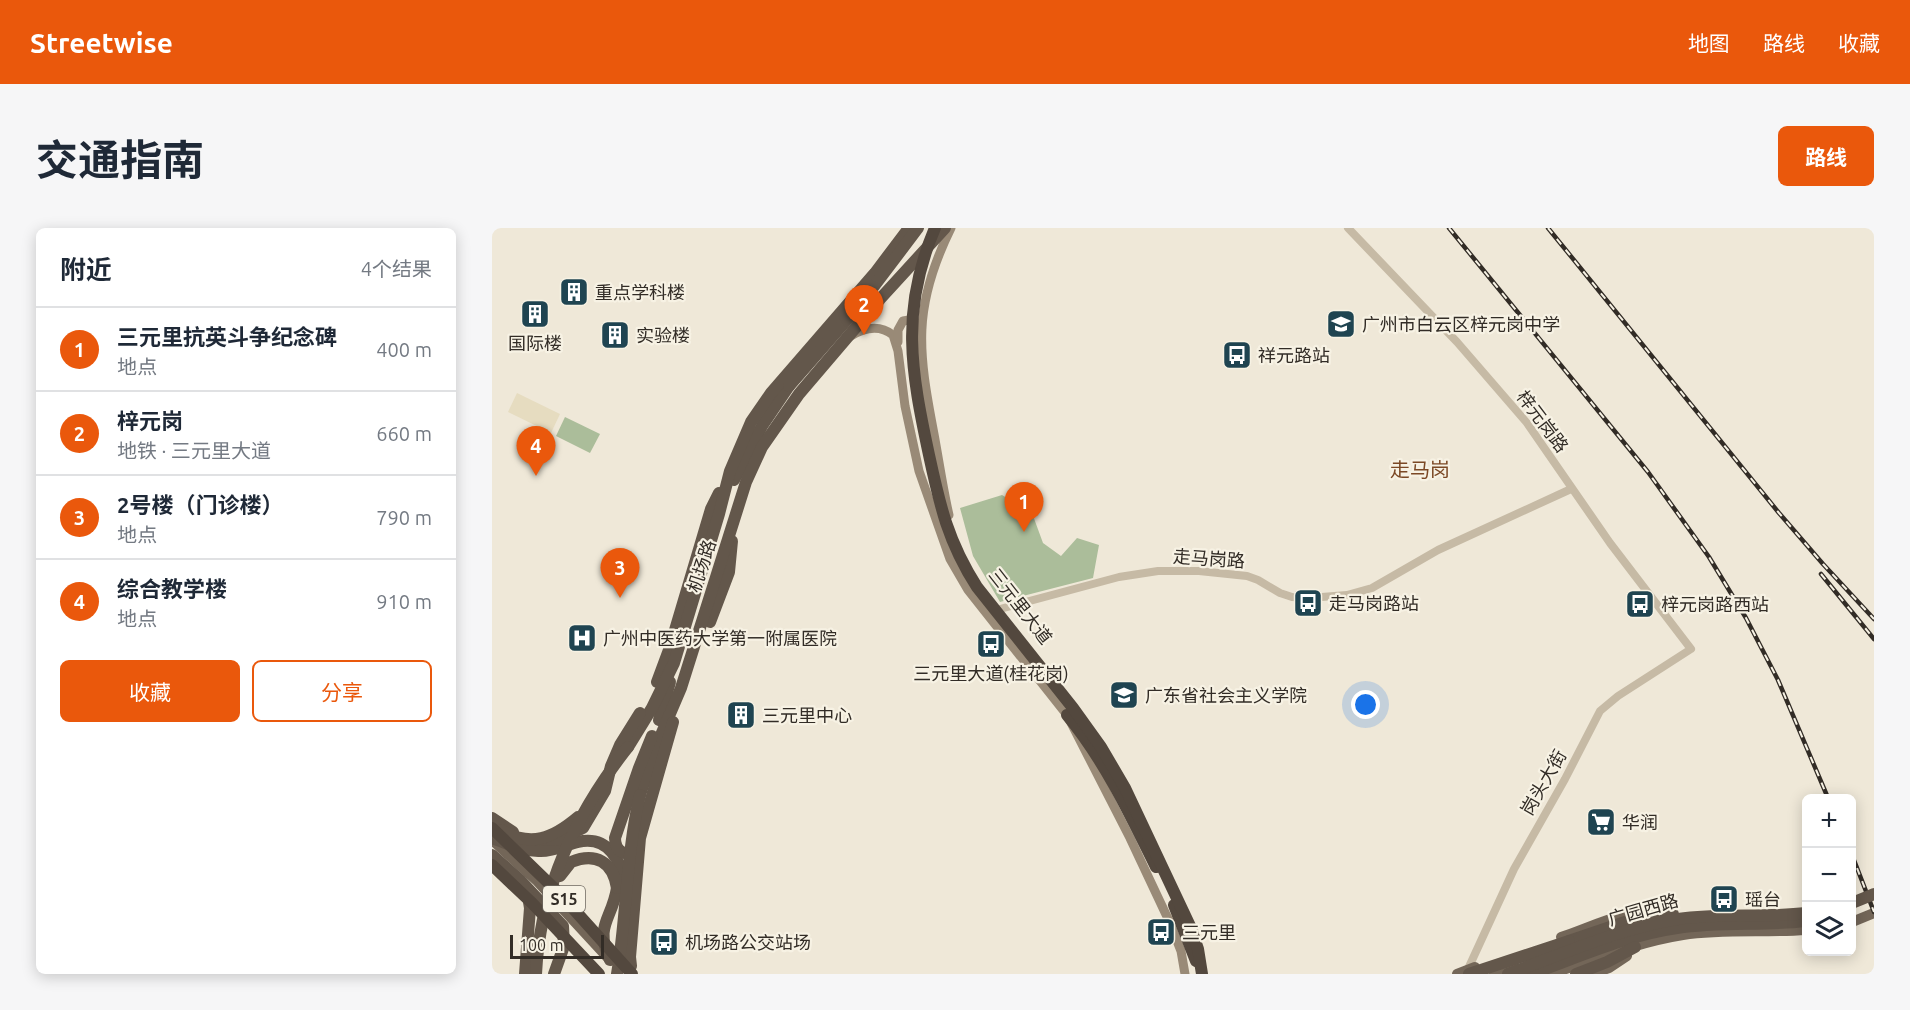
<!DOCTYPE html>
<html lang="zh">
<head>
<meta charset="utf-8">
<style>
  :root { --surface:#fff; --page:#f6f6f7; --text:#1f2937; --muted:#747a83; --line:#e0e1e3; --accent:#ea580c }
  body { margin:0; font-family:Ubuntu,"Noto Sans SC",sans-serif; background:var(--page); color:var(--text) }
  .controls { position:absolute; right:18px; bottom:18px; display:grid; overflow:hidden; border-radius:9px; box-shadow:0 3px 15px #0003 }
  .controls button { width:54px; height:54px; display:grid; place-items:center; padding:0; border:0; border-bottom:2px solid var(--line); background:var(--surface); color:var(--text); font:30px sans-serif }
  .scale { position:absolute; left:18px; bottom:15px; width:94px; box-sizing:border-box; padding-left:6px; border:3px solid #322c26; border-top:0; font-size:16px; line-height:21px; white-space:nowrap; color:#322c26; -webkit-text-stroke:4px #f7f2e4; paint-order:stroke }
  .you { position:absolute; left:874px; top:477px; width:21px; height:21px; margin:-15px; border:4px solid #fff; border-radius:50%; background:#1a73e8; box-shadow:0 0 0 9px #1a73e833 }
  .badge { display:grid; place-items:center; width:39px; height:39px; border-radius:50%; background:var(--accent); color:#fff; font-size:20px; font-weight:700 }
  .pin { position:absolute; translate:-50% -50px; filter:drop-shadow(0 2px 3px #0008) }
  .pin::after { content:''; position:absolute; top:32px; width:21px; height:18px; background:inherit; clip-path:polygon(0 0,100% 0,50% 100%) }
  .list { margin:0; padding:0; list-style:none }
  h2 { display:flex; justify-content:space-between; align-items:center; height:78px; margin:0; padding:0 24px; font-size:26px }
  h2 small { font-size:20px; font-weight:400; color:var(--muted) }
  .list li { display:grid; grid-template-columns:39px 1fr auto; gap:18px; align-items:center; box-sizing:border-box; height:84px; padding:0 24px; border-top:2px solid var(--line) }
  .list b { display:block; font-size:22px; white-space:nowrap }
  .list p { margin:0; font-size:20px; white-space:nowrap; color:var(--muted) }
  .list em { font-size:20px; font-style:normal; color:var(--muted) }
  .actions { display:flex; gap:12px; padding:18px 24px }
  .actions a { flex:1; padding:14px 0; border:2px solid var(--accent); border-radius:9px; text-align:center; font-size:21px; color:var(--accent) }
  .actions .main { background:var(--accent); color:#fff }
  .icon { flex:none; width:33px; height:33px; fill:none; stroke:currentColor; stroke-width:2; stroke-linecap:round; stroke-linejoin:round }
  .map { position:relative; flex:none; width:1382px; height:746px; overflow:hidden; border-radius:9px }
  header { display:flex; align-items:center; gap:36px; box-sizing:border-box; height:84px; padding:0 30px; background:var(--accent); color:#fff }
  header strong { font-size:28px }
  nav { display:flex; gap:33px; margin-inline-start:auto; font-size:21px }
  .intro { display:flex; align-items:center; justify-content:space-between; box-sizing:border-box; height:144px; padding:0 36px }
  h1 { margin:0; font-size:42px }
  .button { padding:15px 27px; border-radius:9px; background:var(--accent); color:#fff; font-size:21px; font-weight:700 }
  main { display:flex; gap:36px; padding:0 36px }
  aside { flex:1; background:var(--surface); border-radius:9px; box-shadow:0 3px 15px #0003 }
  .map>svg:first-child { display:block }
  .green { fill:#abbd9a }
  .plaza { fill:#e6dcc0 }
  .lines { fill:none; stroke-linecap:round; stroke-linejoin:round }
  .tertiary { stroke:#c6baa5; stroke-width:8 }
  .secondary { stroke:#998a77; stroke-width:9 }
  .primary { stroke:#736658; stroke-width:10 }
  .trunk { stroke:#63574b; stroke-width:12 }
  .motorway { stroke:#53483e; stroke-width:12 }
  .rail-casing { stroke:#322c26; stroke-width:4.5 }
  .rail { stroke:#f7f2e4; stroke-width:2; stroke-dasharray:7; stroke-linecap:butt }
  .trunk-bridge { stroke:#63574b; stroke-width:12 }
  .motorway-bridge { stroke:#53483e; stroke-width:12 }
  .labels { text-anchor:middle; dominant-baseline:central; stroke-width:4.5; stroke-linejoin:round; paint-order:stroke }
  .shield { fill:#f7f2e4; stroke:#6d675f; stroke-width:1.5 }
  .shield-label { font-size:16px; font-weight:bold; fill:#322c26 }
  .poi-label { font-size:18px; fill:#322c26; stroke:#f7f2e4; text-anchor:start }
  .street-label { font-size:18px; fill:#322c26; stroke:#f7f2e4 }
  .neighbourhood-label { font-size:20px; fill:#7c4925; stroke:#f7f2e4 }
</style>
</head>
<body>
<header>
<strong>Streetwise</strong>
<nav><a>地图</a><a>路线</a><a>收藏</a></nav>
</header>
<div class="intro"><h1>交通指南</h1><a class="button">路线</a></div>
<main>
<aside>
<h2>附近<small>4个结果</small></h2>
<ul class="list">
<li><span class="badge">1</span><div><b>三元里抗英斗争纪念碑</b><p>地点</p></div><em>400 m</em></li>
<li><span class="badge">2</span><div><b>梓元岗</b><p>地铁 · 三元里大道</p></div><em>660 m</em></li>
<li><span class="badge">3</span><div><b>2号楼（门诊楼）</b><p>地点</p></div><em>790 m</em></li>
<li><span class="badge">4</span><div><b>综合教学楼</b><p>地点</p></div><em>910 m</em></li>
</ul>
<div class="actions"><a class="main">收藏</a><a>分享</a></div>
</aside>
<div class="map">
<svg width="1382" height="746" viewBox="0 0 1382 746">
  <rect width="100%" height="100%" fill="#efe8d8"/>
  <!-- green -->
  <g class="green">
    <path d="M73,189L108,206L98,225L64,208Z"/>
    <path d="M510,267L540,285L551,315L569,328L585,310L607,317L601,350L508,374L481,328L468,280Z"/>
  </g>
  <!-- plaza -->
  <path class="plaza" d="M25,165L68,186L59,205L16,184Z"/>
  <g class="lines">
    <!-- tertiary -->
    <g class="tertiary">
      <path d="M856,0L965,114L1035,195L1118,315L1199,421L1126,468L1108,483L1073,551L1022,641L976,741"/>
      <path d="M508,381L627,349L666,343H707L755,348L766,352L788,365L800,369L817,370L855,367L880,360L946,322L1079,261"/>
    </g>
    <!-- secondary -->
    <g class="secondary">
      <path d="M359,108C372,100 387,96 401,107L406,123L413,178L427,243L458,331L476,362L575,487L638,610L678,695L689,723L693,746"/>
      <path d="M406,114V102L411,93L417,92L425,95"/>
      <path d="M457,287C451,261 447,233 442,206C426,123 420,79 459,0"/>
    </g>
    <!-- primary -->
    <g class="primary">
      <path d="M1,613L45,653L116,730"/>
      <path d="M1360,694L1382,685"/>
      <path d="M1069,709C1100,699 1136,679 1169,684"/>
      <path d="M965,746L983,739"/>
      <path d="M1002,746L1023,739"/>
      <path d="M1059,746C1102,732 1146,714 1191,707C1232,701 1273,705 1314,702"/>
      <path d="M1101,746L1117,740L1135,728"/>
    </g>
    <!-- trunk -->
    <g class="trunk">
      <path d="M242,252L270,198L297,158"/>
      <path d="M218,394L237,344L240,313"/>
      <path d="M165,454L178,419L219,281L227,265"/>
      <path d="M167,492L178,454"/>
      <path d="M136,519L160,480L182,435L227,286L238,243L259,194L279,165L383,45L417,0"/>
      <path d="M148,567L163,521L189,460L254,254L270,219L307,166L388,71L453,0"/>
      <path d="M0,590L21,604"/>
      <path d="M0,610C16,616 32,624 49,623C62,623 74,617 86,614C116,607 130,633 133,658"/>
      <path d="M46,612L69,611L91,600L113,563L119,538L128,517L148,485"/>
      <path d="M146,623C134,629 123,624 123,610L147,540L160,508"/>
      <path d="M0,627L29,653L71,698L72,718L62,746"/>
      <path d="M1077,713L1139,692L1181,686"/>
      <path d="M118,732C102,697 120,692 125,660"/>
      <path d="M139,738L138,729L148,610L181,494"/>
      <path d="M33,746L38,680L36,668"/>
      <path d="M1039,746C1087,729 1135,707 1185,700C1228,693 1271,698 1314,693"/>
      <path d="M1084,746L1115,734L1143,719"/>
    </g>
    <!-- motorway -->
    <g class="motorway">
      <path d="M575,487C613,533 638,586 664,639"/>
      <path d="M682,677L704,733"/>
    </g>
    <!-- rail casing -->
    <g class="rail-casing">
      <g id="rail">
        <path d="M957,0L1156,244L1217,329L1254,390L1286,452L1336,570"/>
        <path d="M1056,0L1287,285L1331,336L1382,391"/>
        <path d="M1329,346L1382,411"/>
        <path d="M1360,627L1382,684"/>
      </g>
    </g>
    <!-- rail -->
    <use href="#rail" class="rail"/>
    <!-- trunk-bridge -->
    <g class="trunk-bridge">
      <path d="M297,158L367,78L426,0"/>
      <path d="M9,602C39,620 61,610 86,589"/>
      <path d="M68,648L79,634C104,624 121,634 125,660"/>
      <path d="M1360,675L1382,666"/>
      <path d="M44,746C48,661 84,585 136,519"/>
      <path d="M125,746C135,686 134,626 148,567"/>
      <path d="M977,746L1077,713"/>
      <path d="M1016,746C1071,726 1128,700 1186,691C1229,685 1272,690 1314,685"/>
    </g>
    <!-- motorway-bridge -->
    <g class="motorway-bridge">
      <path d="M443,0C408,82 419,143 437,227C448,278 456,314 485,359L581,480L609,519L633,560L698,698L706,721L710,746"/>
      <path d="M0,600L68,666L140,746"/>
      <path d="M0,637L40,675L107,746"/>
    </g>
  </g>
  <!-- icons -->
  <defs>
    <g id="building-square" transform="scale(1.5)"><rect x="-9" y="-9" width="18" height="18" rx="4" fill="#1f4451" stroke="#f7f2e4"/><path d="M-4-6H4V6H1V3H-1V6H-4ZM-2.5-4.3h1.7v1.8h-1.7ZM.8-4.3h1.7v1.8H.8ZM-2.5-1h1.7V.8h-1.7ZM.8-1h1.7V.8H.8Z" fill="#fff"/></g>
    <g id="school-square" transform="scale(1.5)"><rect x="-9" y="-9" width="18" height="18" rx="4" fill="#1f4451" stroke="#f7f2e4"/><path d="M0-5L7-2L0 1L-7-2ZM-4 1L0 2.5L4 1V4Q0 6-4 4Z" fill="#fff"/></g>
    <g id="bus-square" transform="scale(1.5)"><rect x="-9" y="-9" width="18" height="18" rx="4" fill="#1f4451" stroke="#f7f2e4"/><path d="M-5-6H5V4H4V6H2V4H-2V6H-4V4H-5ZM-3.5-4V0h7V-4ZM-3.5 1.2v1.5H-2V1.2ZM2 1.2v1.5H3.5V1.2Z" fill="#fff"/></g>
    <g id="hospital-square" transform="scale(1.5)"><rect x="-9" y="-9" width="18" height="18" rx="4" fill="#1f4451" stroke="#f7f2e4"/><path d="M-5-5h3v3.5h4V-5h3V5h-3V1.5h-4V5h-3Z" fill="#fff"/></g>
    <g id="university-square" transform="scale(1.5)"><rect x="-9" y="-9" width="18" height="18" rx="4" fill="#1f4451" stroke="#f7f2e4"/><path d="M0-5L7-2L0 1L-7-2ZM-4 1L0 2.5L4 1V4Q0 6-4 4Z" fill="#fff"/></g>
    <g id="supermarket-square" transform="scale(1.5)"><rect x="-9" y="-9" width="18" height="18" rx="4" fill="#1f4451" stroke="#f7f2e4"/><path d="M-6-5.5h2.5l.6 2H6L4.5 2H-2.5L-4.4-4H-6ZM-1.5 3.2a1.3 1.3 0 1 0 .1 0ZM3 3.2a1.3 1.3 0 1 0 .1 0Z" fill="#fff"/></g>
  </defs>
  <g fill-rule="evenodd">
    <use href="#building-square" x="82" y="64"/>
    <use href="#building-square" x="43" y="86"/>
    <use href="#school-square" x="849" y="96"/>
    <use href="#building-square" x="123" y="107"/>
    <use href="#bus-square" x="745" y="127"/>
    <use href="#bus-square" x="816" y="375"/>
    <use href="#bus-square" x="1148" y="376"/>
    <use href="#hospital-square" x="90" y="410"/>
    <use href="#bus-square" x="499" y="416"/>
    <use href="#university-square" x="632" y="467"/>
    <use href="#building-square" x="249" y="487"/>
    <use href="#supermarket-square" x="1109" y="594"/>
    <use href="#bus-square" x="1232" y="671"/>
    <use href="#bus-square" x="669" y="704"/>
    <use href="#bus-square" x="172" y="714"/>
  </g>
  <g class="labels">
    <!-- shield labels -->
    <rect class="shield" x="51" y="658" width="42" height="26" rx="4.5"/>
    <g class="shield-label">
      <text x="72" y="671">S15</text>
    </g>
    <!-- poi labels -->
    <g class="poi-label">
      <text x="103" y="64">重点学科楼</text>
      <text x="870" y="96">广州市白云区梓元岗中学</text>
      <text x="144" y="107">实验楼</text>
      <text x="43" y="115" text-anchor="middle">国际楼</text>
      <text x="766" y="127">祥元路站</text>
      <text x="837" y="375">走马岗路站</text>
      <text x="1169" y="376">梓元岗路西站</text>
      <text x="111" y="410">广州中医药大学第一附属医院</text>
      <text x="499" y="445" text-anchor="middle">三元里大道(桂花岗)</text>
      <text x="653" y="467">广东省社会主义学院</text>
      <text x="270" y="487">三元里中心</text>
      <text x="1130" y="594">华润</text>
      <text x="1253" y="671">瑶台</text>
      <text x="690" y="704">三元里</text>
      <text x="193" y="714">机场路公交站场</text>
    </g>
    <!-- street labels -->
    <g class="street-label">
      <text transform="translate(1051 193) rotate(53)">梓元岗路</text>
      <text transform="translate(717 330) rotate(4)">走马岗路</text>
      <text transform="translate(209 338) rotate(-72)">机场路</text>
      <text transform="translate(529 378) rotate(52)">三元里大道</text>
      <text transform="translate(1051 554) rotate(-60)">岗头大街</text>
      <text transform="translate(1151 681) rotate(-16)">广园西路</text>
    </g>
    <!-- neighbourhood labels -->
    <g class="neighbourhood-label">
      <text x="928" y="241">走马岗</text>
    </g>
  </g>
</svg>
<div class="controls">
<button>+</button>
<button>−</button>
<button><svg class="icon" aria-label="layers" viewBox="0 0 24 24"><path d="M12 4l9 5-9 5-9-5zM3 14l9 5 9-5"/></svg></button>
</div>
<div class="scale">100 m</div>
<div class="you"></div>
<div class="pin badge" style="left:532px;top:304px">1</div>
<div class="pin badge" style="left:372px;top:107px">2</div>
<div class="pin badge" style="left:128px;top:370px">3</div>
<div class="pin badge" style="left:44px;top:248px">4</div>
</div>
</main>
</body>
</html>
